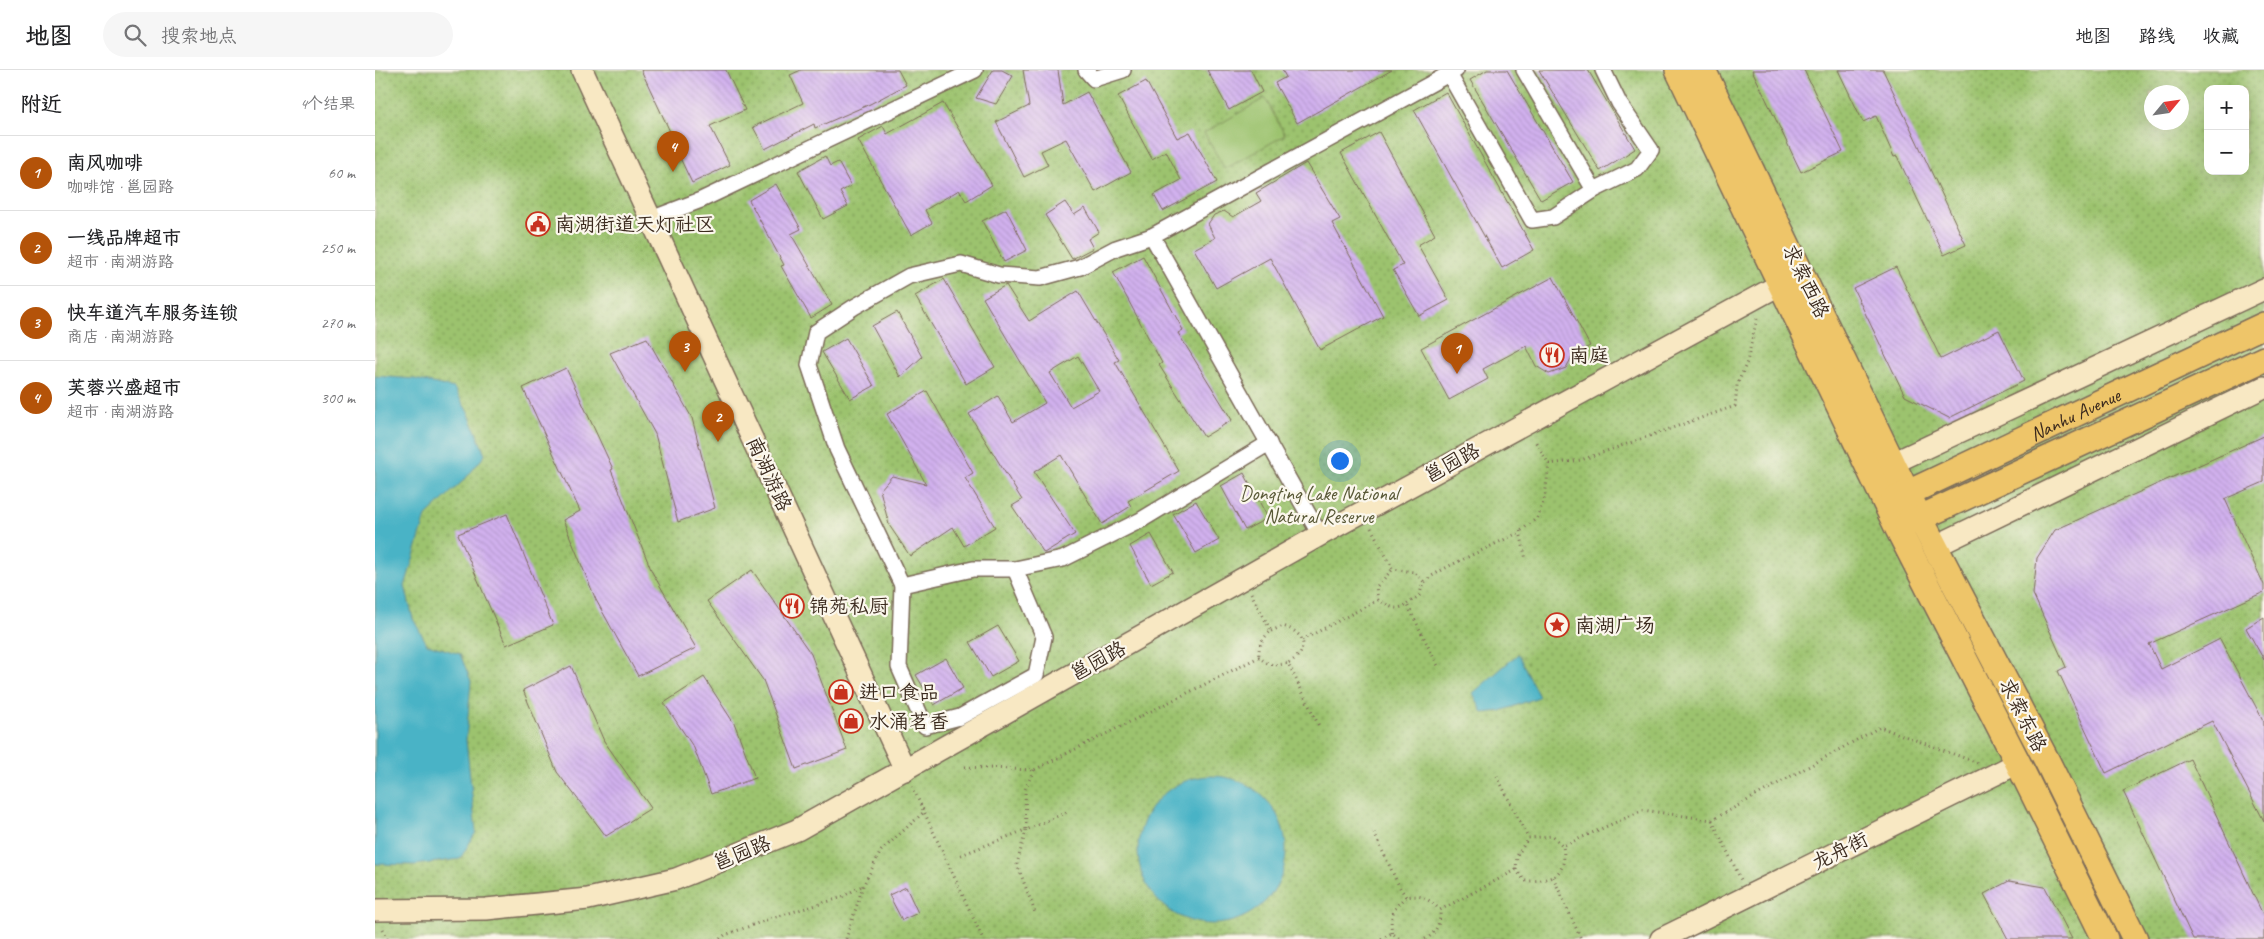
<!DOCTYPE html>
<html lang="zh">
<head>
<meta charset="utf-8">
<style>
  :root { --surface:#fff; --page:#f6f6f6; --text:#202124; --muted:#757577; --line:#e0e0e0; --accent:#b45309 }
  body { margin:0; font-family:Caveat,"LXGW WenKai TC",sans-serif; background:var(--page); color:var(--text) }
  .controls { position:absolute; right:15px; top:15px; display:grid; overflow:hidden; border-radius:10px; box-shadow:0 5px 20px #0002 }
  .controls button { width:45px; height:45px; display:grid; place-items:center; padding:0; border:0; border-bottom:1px solid var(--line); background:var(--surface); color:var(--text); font:25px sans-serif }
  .compass { position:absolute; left:1769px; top:15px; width:45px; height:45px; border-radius:50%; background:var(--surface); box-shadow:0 5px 20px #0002; rotate:61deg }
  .you { position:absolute; left:964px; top:390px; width:18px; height:18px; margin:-12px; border:4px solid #fff; border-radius:50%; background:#1a73e8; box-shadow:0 0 0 8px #1a73e833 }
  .badge { display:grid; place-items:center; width:32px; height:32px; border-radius:50%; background:var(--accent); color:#fff; font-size:16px; font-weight:700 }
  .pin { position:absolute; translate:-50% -41px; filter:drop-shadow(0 1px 2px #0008) }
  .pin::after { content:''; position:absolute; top:26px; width:18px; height:15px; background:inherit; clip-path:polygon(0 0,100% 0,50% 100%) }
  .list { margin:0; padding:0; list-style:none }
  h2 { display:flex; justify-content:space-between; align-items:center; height:65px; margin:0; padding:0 20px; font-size:21px }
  h2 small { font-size:16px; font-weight:400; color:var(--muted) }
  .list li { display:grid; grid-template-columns:32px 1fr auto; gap:15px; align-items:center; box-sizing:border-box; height:75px; padding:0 20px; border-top:1px solid var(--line) }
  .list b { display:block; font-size:19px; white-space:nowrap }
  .list p { margin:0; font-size:16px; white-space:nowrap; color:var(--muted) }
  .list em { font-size:16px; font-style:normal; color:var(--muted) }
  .icon { flex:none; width:28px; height:28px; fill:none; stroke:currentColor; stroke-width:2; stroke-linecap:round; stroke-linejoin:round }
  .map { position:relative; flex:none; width:1889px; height:869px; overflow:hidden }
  header { display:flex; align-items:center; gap:30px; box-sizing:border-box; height:70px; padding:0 25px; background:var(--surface); border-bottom:1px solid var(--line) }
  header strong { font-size:24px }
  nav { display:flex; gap:28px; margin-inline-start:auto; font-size:18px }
  .search { width:350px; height:45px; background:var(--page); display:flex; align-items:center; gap:12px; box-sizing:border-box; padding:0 18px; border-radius:28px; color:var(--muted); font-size:19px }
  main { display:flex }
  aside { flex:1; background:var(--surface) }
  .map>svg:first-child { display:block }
  .park { fill:url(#park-dots); stroke:#6c7646; fill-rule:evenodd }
  .garden { fill:#9cc36e; stroke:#6c7646 }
  .water { fill:#49b3c6; stroke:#426e72 }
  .building { fill:url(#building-back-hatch); fill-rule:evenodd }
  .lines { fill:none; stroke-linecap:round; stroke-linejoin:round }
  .street-casing { stroke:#7b6a58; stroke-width:18 }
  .secondary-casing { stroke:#7b6a58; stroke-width:24 }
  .primary-casing { stroke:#7b6a58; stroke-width:28 }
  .path { stroke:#7b6a58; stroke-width:3; stroke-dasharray:1 4; stroke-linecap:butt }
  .street { stroke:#fff; stroke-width:15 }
  .secondary { stroke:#f8e8c3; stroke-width:21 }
  .primary { stroke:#eec569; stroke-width:25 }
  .labels { text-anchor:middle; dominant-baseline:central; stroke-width:4.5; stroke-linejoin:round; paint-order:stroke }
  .poi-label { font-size:20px; fill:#3b2a1e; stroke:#fbf7ec; text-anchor:start }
  .street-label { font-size:20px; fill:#3b2a1e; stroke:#fbf7ec }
  .park-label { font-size:20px; fill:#585836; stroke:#fbf7ec }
</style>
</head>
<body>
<header>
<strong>地图</strong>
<div class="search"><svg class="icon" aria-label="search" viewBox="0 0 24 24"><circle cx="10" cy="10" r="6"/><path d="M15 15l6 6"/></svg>搜索地点</div>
<nav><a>地图</a><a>路线</a><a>收藏</a></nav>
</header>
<main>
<aside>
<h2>附近<small>4个结果</small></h2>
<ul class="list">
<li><span class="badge">1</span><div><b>南风咖啡</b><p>咖啡馆 · 邕园路</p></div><em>60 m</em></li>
<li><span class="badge">2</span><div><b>一线品牌超市</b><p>超市 · 南湖游路</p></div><em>250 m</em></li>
<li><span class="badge">3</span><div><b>快车道汽车服务连锁</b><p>商店 · 南湖游路</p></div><em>270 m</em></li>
<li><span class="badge">4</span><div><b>芙蓉兴盛超市</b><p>超市 · 南湖游路</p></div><em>300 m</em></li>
</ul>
</aside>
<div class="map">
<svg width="1889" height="869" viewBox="0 0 1889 869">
  <defs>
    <pattern id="park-dots" width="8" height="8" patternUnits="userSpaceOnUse" patternTransform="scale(1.25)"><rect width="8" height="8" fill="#9cc36e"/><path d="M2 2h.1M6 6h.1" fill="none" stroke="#809f5a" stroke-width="1.8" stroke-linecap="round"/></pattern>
    <pattern id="building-back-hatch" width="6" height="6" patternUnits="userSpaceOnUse" patternTransform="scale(1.25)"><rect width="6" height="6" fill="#d1b1ee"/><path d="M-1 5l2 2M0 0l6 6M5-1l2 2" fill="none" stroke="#b498cc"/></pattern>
  </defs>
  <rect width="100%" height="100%" fill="#fbf7ec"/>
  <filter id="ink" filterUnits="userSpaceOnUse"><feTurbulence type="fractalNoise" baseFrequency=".02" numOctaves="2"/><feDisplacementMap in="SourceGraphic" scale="10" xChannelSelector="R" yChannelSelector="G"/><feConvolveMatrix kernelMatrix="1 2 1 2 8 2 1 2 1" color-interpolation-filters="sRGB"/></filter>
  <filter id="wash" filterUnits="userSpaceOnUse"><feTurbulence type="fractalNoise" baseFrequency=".0096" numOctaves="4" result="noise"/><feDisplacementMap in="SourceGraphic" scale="20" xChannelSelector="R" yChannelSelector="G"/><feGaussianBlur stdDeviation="1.12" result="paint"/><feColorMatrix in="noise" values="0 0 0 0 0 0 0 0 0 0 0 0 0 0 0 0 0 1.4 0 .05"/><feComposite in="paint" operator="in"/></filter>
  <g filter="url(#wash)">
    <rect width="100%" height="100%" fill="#f2e2c4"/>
    <!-- park -->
    <path class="park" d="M0,0H1889V869H0ZM1833,19H1870V101H1833ZM1776,22H1806V52H1776Z"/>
    <!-- garden -->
    <path class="garden" d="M890,28L910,65L850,99L829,63Z"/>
    <!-- water -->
    <g class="water">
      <path d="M0,306L40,309L79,318L94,344L110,385L91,408L51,446L30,516L38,549L52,574L85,584L96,611L91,670L101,762L85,789L40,795L0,794Z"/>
      <path d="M1143,584L1164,627L1126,641L1108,643L1098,623Z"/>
      <circle cx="837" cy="780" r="74"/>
    </g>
    <g id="blocks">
      <!-- building -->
      <g class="building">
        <path d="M266,0H351L370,40L335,56L355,95L317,113L304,86L306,85Z"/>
        <path d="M426,0H523L531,15L495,34L440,58L439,54L390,79L378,57L428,33L415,5Z"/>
        <path d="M618,0H627L638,6L621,34L601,28Z"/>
        <path d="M648,0H683L688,35L712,22L756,102L720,122L691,69L666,81L673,95L649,107L621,52L654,36Z"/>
        <path d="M832,0H876L887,22L854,40Z"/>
        <path d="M907,0H1017L922,53L900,13L911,7Z"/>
        <path d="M1112,0H1132L1198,112L1166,130L1095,10Z"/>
        <path d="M1164,0H1213L1260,79L1225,101Z"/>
        <path d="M1377,0H1429L1468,82L1426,102Z"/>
        <path d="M1463,0H1508L1591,175L1569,185L1522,86L1519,87L1501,46L1488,52Z"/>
        <path d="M771,11L802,68L815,62L842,112L788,141L779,125L806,110L791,81L777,89L743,26Z"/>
        <path d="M1071,22L1159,180L1127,198L1039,40Z"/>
        <path d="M568,33L617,115L591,131L584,120L550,140L557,153L536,165L483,70L508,56L512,64Z"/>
        <path d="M1004,62L1060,165L1043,175L1074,230L1044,246L1018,200L1028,195L966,83Z"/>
        <path d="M450,86L455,96L463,92L476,116L465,122L473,136L448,149L423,101Z"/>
        <path d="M931,93L965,149L957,153L1008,246L945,280L895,188L841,218L819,179L840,168L833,154L839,145L849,141L858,147L886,131L881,123Z"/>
        <path d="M401,114L426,159L416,164L457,235L436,248L406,196L409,195L374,130Z"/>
        <path d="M690,132L699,145L710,138L724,162L713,169L718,178L697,189L670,145Z"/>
        <path d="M631,139L652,180L629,192L607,151Z"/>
        <path d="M768,186L808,260L803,263L857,350L829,367L784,295L787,293L738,202Z"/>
        <path d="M1521,197L1566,289L1624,260L1649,311L1574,348L1530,326L1478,218Z"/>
        <path d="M1178,207L1215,276L1198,285L1191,298L1174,304L1161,296L1151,276L1108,299L1113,309L1074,330L1046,278Z"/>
        <path d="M569,209L620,297L591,314L540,226Z"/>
        <path d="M631,215L654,251L703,221L744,290L740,292L804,401L753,431L756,436L727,454L686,385L659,402L700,464L669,483L637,436L647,430L594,344L623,326L638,352L670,333L608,228ZM703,286L724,321L696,337L675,303Z"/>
        <path d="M522,242L547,287L525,307L497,256Z"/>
        <path d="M272,268L317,348L340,438L303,452L280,364L235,283Z"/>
        <path d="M471,268L499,316L475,329L447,282Z"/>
        <path d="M191,298L238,399L236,400L277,502L321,578L263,606L221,530L188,450L205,441L148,318Z"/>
        <path d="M552,321L598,403L590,408L620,457L589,476L578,457L535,486L514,455L505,420L517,406L551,414L512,344Z"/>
        <path d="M1889,366V412L1850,429L1889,515V522L1774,574L1786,599L1845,569L1889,652V751L1837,651L1731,703L1683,601L1691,597L1658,524L1662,488L1680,460Z"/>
        <path d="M869,403L893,448L870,460L846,416Z"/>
        <path d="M821,431L844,470L821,483L798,444Z"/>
        <path d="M132,444L178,555L131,575L83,464Z"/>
        <path d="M776,464L798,502L776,514L755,476Z"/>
        <path d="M377,500L436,584L472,680L421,699L388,610L332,531Z"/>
        <path d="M1889,547V590L1871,558Z"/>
        <path d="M623,556L644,591L616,607L595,572Z"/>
        <path d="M571,588L588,618L559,635L541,605Z"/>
        <path d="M196,596L229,671L276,738L231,766L182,702L148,620Z"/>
        <path d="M329,607L360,655L380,708L336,724L319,678L289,633Z"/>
        <path d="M1815,689L1889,847V869H1818L1748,721Z"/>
        <path d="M1634,811L1670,817L1697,869H1633L1609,824Z"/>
        <path d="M531,817L543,843L527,850L514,825Z"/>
      </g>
    </g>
  </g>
  <g filter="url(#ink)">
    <use href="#blocks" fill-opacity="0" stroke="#7b6a58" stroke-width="1"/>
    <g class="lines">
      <!-- street casing -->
      <g class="street-casing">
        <g id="street">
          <path d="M711,0L719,9L748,0"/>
          <path d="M1149,0L1219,120"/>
          <path d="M1074,4L1157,150L1178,147L1219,120L1262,99L1276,80L1244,33L1228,0"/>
          <path d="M276,149L326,130L600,0"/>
          <path d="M777,166L741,178L705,197L665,208L624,205L586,194L534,206L479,237L441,262L434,295L462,379L527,515L598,499H640L688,489L766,450L894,373"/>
          <path d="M945,465L777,166L1081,0"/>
          <path d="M527,515L524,597L550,656L585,647L661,605L669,567L640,499"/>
        </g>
      </g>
      <!-- secondary casing -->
      <g class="secondary-casing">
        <g id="secondary">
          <path d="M207,0L530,700"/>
          <path d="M1518,393L1889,219"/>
          <path d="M1561,476L1889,317"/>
          <path d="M0,840L111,839L213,829L301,809L422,760L945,465L1406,214"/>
          <path d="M1286,869L1643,693"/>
        </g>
      </g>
      <!-- primary casing -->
      <g class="primary-casing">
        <g id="primary">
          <path d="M1303,0L1523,459L1643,693L1730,869"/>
          <path d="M1328,0L1532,423L1672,691L1760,869"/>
          <path id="s1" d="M1518,430L1889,255"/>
          <path d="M1532,454L1889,289"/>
        </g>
      </g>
      <!-- path -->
      <g class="path">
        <path d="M1174,394L1206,390L1360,336L1362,315L1372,292L1382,248"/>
        <path d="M996,458L1018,499L1039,502L1049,512"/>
        <path d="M1145,461L1151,490"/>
        <path d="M876,523L896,561C887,569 883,575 884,588"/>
        <path d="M1003,530L1001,517L1018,499"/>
        <path d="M1032,534L1045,525L1047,515L1055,507L1074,496L1143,463L1162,448L1170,427L1174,394L1159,369"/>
        <path d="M896,561L908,556C931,563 936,581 913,593"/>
        <path d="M927,570L1003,530C1015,535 1019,543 1032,534L1063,596"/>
        <path d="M590,697L659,700L884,587C894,596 900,596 913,593L945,658"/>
        <path d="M659,700L650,719L651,760L694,741"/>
        <path d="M1122,706L1153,768L1178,766L1188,776"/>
        <path d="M537,716L608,869"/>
        <path d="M1337,750L1366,810"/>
        <path d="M651,760L642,794L661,845"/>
        <path d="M999,763L1024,816L1031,827C1047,824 1054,829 1065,840"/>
        <path d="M586,785L650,760"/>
        <path d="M1141,800L1142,786L1153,768"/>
        <path d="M1178,807L1206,869"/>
        <path d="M8,859L13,869"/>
        <path d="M1017,863C1014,847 1019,836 1031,827"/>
        <path d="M345,869L350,865L397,848L465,828L487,816"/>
        <path d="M471,869L488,816L506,781L549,742"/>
        <path d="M1006,869L1017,863L1025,869"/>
        <path d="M1050,869C1061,864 1066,852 1065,840L1141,800L1150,811C1175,811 1193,807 1188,776L1268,740L1337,750L1505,657L1603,693"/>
      </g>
      <!-- street -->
      <use href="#street" class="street"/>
      <!-- secondary -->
      <use href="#secondary" class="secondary"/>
      <!-- primary -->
      <use href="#primary" class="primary"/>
    </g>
  </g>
  <!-- icons -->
  <defs>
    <g id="civic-ring" transform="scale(1.25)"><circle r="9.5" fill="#fbf7ec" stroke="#c8321e" stroke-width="1.5"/><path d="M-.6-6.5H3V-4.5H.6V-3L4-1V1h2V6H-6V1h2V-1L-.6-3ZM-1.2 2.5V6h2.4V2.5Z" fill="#c8321e"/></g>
    <g id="restaurant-ring" transform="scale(1.25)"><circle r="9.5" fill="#fbf7ec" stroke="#c8321e" stroke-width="1.5"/><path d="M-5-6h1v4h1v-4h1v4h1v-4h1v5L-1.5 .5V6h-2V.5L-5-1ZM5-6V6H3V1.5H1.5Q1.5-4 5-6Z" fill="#c8321e"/></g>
    <g id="sight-ring" transform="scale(1.25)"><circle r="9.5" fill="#fbf7ec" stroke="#c8321e" stroke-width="1.5"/><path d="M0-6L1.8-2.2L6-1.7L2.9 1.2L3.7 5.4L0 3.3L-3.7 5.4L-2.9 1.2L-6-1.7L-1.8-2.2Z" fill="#c8321e"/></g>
    <g id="shop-ring" transform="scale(1.25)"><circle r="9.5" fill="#fbf7ec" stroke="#c8321e" stroke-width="1.5"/><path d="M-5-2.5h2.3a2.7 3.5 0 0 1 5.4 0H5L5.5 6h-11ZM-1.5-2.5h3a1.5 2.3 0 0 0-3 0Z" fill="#c8321e"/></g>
  </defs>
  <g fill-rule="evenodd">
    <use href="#civic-ring" x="163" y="154"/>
    <use href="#restaurant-ring" x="1177" y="285"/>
    <use href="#restaurant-ring" x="417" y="536"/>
    <use href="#sight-ring" x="1182" y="555"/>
    <use href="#shop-ring" x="466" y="622"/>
    <use href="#shop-ring" x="476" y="651"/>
  </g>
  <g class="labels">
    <!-- poi labels -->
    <g class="poi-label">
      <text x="180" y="154">南湖街道天灯社区</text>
      <text x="1194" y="285">南庭</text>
      <text x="434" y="536">锦苑私厨</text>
      <text x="1200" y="555">南湖广场</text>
      <text x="484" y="622">进口食品</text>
      <text x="494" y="651">水涌茗香</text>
    </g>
    <!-- street labels -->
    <g class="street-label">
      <text transform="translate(1431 211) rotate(64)">求索西路</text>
      <text stroke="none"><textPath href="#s1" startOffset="201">Nanhu Avenue</textPath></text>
      <text transform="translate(1077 393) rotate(-29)">邕园路</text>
      <text transform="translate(394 404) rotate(65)">南湖游路</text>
      <text transform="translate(723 591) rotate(-29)">邕园路</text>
      <text transform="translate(1648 645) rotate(63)">求索东路</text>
      <text transform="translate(1465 781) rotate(-26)">龙舟街</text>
      <text transform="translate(367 783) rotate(-22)">邕园路</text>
    </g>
    <!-- park labels -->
    <g class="park-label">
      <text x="944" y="423">Dongting Lake National<tspan x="944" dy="23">Natural Reserve</tspan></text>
    </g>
  </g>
</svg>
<div class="controls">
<button>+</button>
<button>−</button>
</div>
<svg class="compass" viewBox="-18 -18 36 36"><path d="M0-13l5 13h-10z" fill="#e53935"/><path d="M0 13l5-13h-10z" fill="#757577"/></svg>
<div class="you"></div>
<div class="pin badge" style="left:1082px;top:304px">1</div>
<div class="pin badge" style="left:343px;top:372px">2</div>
<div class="pin badge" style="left:310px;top:302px">3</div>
<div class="pin badge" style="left:298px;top:102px">4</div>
</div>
</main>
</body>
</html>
